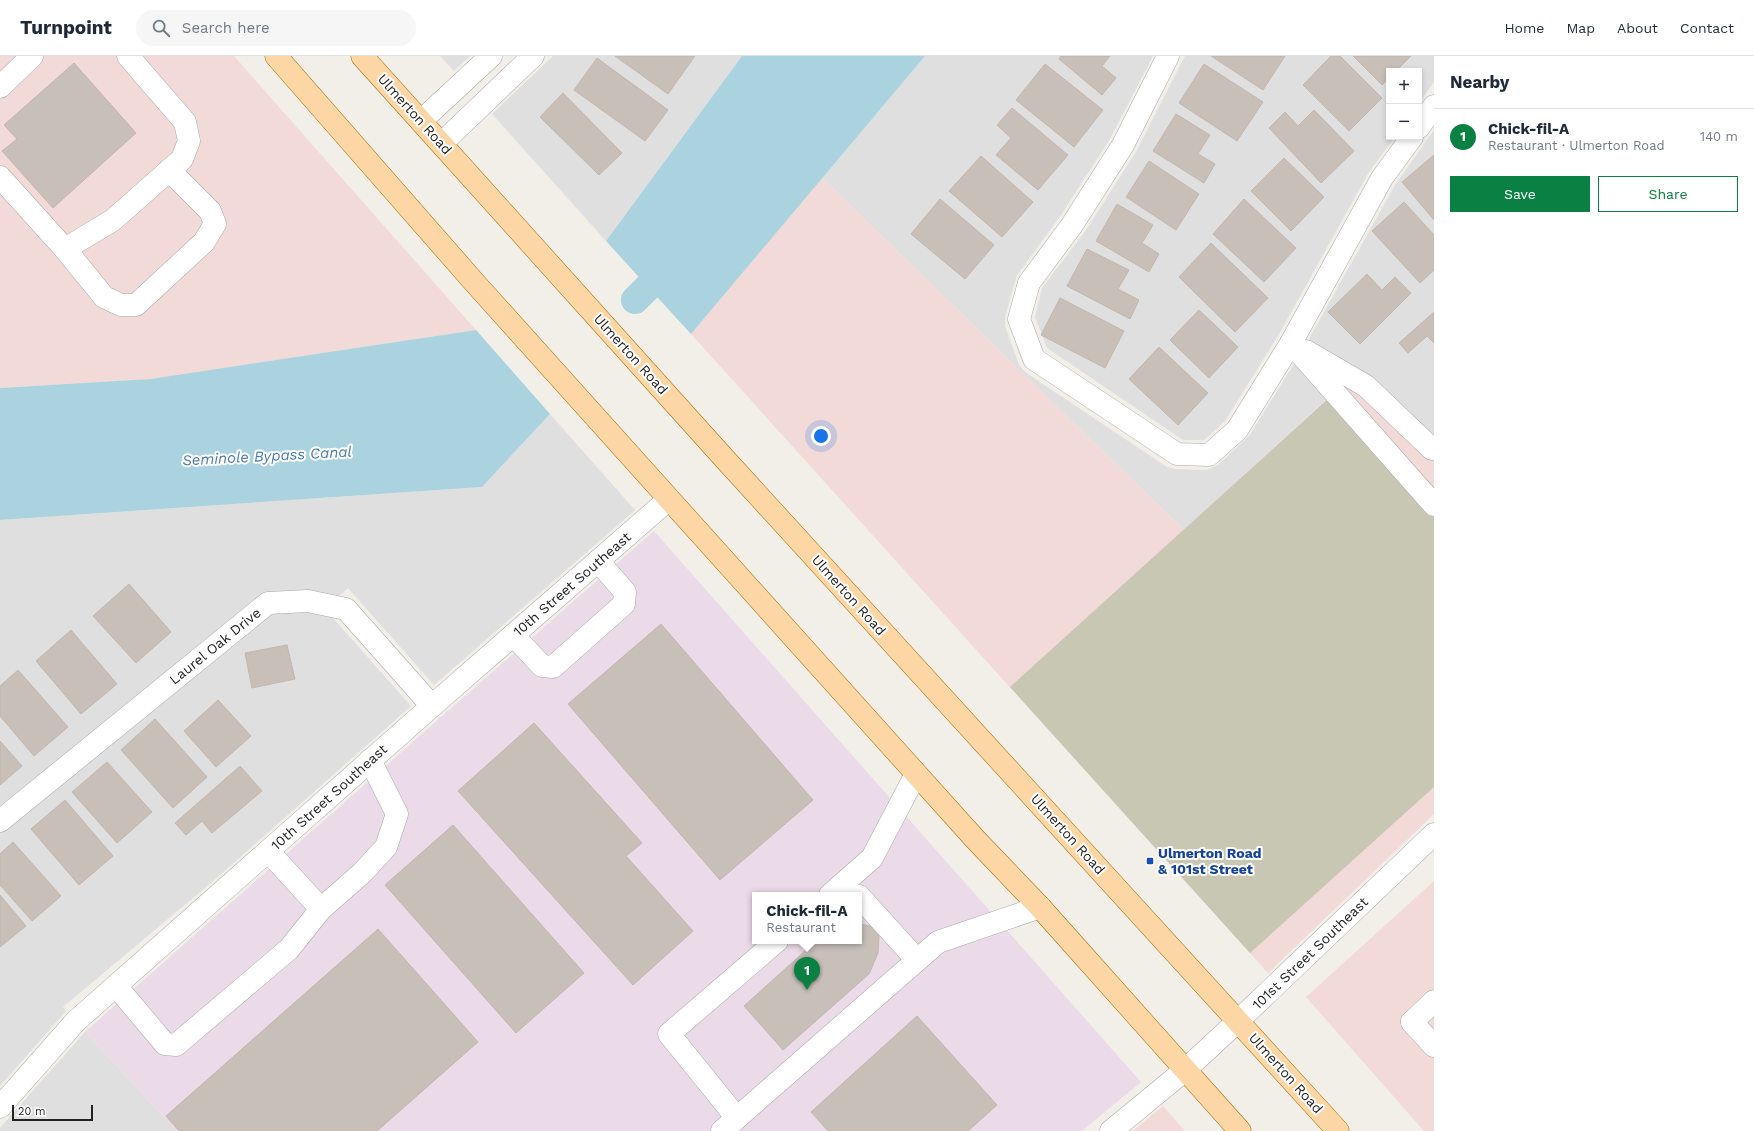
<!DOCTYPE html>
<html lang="en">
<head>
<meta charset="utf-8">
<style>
  :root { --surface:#fff; --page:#f6f6f7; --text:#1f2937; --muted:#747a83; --line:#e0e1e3; --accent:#0b8043 }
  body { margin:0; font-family:"Work Sans",sans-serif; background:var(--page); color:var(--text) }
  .controls { position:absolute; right:12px; top:12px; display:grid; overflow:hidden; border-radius:0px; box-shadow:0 2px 6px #0003 }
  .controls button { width:36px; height:36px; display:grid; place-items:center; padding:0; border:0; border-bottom:1px solid var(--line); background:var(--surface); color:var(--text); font:20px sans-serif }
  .scale { position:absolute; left:12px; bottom:10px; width:81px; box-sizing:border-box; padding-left:4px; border:2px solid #222; border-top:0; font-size:11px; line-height:14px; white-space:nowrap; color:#222; -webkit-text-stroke:3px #fff; paint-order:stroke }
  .you { position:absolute; left:821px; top:380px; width:14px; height:14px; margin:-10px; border:3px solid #fff; border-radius:50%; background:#1a73e8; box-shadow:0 0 0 6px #1a73e833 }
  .badge { display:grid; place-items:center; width:26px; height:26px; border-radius:50%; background:var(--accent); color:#fff; font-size:13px; font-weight:700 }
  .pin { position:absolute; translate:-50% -33px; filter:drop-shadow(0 1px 2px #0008) }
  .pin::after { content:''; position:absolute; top:21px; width:14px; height:12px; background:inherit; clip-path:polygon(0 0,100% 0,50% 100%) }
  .popup { position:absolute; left:752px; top:836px; width:110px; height:52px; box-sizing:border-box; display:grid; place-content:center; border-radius:0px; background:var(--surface); filter:drop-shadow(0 1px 3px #0005); font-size:13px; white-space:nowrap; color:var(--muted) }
  .popup b { font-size:15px; color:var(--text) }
  .popup::after { content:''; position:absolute; left:50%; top:100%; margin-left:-8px; border:8px solid transparent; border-top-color:var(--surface) }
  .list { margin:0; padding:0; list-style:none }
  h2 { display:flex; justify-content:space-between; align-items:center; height:52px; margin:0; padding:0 16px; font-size:17px }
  h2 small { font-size:13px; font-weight:400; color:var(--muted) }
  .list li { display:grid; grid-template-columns:26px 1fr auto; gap:12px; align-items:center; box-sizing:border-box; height:56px; padding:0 16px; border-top:1px solid var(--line) }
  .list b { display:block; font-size:15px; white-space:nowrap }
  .list p { margin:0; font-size:13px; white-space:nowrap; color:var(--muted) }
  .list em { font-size:13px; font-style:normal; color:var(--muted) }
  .actions { display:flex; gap:8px; padding:12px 16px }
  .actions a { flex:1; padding:9px 0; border:1px solid var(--accent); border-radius:0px; text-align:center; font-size:14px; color:var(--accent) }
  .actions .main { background:var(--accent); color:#fff }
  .icon { flex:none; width:22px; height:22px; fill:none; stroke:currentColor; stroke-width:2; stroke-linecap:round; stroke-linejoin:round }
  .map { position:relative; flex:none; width:1434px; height:1075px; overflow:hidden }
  header { display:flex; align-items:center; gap:24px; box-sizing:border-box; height:56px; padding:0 20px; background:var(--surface); border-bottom:1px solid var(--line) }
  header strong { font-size:19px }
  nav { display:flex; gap:22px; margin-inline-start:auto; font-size:14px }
  .search { width:280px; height:36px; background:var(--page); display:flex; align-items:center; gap:10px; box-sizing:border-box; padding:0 14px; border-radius:22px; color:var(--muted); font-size:15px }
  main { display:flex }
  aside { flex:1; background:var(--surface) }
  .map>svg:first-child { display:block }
  .residential { fill:#e0dfdf }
  .commercial { fill:#f2dad9 }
  .industrial { fill:#ebdbe8; fill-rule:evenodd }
  .construction { fill:#c7c7b4 }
  .water { fill:#aad3df }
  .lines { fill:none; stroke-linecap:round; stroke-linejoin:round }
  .canal { stroke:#aad3df; stroke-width:28 }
  .building { fill:#c7bfb8; stroke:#c4b6ab }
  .minor-casing { stroke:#a9a9a9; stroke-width:23 }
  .major-casing { stroke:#a06b00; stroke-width:23 }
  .minor { stroke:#fff; stroke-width:22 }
  .major { stroke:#fcd6a4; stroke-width:22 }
  .transit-dot { fill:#1a4fb4; stroke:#fff; stroke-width:1.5 }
  .labels { text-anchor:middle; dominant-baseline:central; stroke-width:4; stroke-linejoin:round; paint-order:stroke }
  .street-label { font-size:14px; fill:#222; stroke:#fff }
  .transit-label { font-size:14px; font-weight:bold; fill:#164399; stroke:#fff; text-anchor:start }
  .water-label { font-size:15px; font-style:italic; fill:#4a7aab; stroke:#fff }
</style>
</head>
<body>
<header>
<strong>Turnpoint</strong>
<div class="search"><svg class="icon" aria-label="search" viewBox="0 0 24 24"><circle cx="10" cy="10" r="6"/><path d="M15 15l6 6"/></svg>Search here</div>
<nav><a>Home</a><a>Map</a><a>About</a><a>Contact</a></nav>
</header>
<main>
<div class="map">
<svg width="1434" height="1075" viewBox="0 0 1434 1075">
  <rect width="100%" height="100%" fill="#f2efe9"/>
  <!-- residential -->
  <g class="residential">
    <path d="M440,0H470L454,15Z"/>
    <path d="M553,0H742L606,185L492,58Z"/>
    <path d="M925,0H1153L1110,83L1059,162L1017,219L1005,261V270L1019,309L1025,316L1167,411L1175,413L1207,414L1218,409L1249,380L1304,292L1395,129L1434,74V408L1345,326L1184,474L822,122Z"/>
    <path d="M1185,0H1434V26L1419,47V15H1389V81H1395L1369,116L1278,280L1225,365L1204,384H1183L1047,292L1035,261L1042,232L1084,177L1136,96Z"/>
    <path d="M550,358L635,454L434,629L348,532L325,553L411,650L212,826L63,951L66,955L0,1030V464L482,431Z"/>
    <path d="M85,976L177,1075H0V1072Z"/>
  </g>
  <!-- commercial -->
  <g class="commercial">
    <path d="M0,0H234L476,274L150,323L0,332Z"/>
    <path d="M822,122L1184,474L1345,326L1434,408V758L1268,917L691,278Z"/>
    <path d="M1434,825V1075H1424L1306,941Z"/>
    <path d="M1163,1050L1185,1075H1133Z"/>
  </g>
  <!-- industrial -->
  <path class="industrial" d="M654,475L1141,1026L1082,1075H177L85,976L441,661ZM755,839H859V885H755Z"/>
  <!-- construction -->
  <path class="construction" d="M1329,342L1434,462V731L1250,897L1010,631Z"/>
  <!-- water -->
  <g class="water">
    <path d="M742,0H925L691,278L606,185Z"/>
    <path d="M476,274L550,358L482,431L0,464V332L150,323Z"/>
  </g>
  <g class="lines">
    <!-- canal -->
    <path class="canal" d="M635,244L675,204"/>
  </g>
  <!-- building -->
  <g class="building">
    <path d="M615,0H695L668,38Z"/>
    <path d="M1061,0H1110L1102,10L1116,22L1102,39L1059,3Z"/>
    <path d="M1211,0H1285L1263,34Z"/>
    <path d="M1331,0H1340L1382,42L1349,75L1303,29Z"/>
    <path d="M1353,0H1411L1396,15H1389V22L1382,29Z"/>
    <path d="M597,2L668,54L645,85L574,34Z"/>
    <path d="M74,7L136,77L53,152L2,95L17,83L4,69Z"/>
    <path d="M1045,8L1103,54L1074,91L1016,44Z"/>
    <path d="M1204,8L1263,46L1237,85L1179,47Z"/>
    <path d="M563,37L622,97L599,119L540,61Z"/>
    <path d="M1012,52L1068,99L1038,134L996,99L1011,82L997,69Z"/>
    <path d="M1314,54L1354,95L1321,127L1269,72L1285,56L1298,70Z"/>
    <path d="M1176,58L1210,79L1198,98L1215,108L1204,127L1153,95Z"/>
    <path d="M1434,99V164L1402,126Z"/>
    <path d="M981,100L1033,146L1002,181L949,135Z"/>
    <path d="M1284,102L1324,141L1291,175L1251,135Z"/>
    <path d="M1149,105L1199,138L1176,174L1126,141Z"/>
    <path d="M940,143L994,189L965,223L911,178Z"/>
    <path d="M1244,143L1296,192L1264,226L1213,178Z"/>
    <path d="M1404,146L1434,179V214L1420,227L1372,175Z"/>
    <path d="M1117,148L1153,169L1142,187L1159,198L1149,216L1096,185Z"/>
    <path d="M1211,187L1268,242L1235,276L1179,221Z"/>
    <path d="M1087,193L1129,214L1118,233L1139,244L1130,263L1067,230Z"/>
    <path d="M1367,218L1382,234L1395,221L1411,237L1360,288L1328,256Z"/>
    <path d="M1060,242L1124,275L1105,312L1041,279Z"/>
    <path d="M1199,254L1238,291L1209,322L1170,284Z"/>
    <path d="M1434,256V287L1427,280L1408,297L1399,287Z"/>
    <path d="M1159,291L1208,337L1178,369L1129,323Z"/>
    <path d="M129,528L171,576L136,607L93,560Z"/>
    <path d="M661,568L813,744L720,824L568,648Z"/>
    <path d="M71,574L117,628L81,658L36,605Z"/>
    <path d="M287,589L295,623L252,632L245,597Z"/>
    <path d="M18,614L68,671L34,700L0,660V630Z"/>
    <path d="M218,644L251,680L216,711L184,675Z"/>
    <path d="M155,663L207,721L173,752L121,694Z"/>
    <path d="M534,667L642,787L626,800L693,875L633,929L458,735Z"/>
    <path d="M0,685L22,710L0,729Z"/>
    <path d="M107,706L152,756L117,787L72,736Z"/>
    <path d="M240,710L262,735L212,777L202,765L186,779L175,767Z"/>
    <path d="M65,744L113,800L79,829L31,773Z"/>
    <path d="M453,769L584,917L516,977L385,829Z"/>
    <path d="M13,786L61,840L32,865L0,829V798Z"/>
    <path d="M0,839L26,870L0,891Z"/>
    <path d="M859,868L870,870L879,880L878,897L869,918L783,994L744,950L816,885H859Z"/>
    <path d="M378,873L478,986L377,1075H179L166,1060Z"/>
    <path d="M917,960L997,1049L968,1075H828L811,1056Z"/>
  </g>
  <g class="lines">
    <!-- minor casing -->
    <g class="minor-casing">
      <g id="minor">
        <path d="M1168,0L1123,89L1072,169L1029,227L1019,263L1034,303L1177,398L1209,399L1237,374L1291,287L1382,122L1412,81"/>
        <path d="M0,31L32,0"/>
        <path d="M421,65L491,0"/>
        <path d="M1419,71L1434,50"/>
        <path d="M442,87L533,0"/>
        <path d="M0,121L65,193L113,164L182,103L189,85L185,66L128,0"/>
        <path d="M65,193L104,241L121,249H136L204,186L215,168L210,155L169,114"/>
        <path d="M1291,287L1434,449"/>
        <path d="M1306,295L1366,330L1432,393"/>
        <path d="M513,579L542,610L553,611L624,548L625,536L598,505"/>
        <path d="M0,765L268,547L308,545L346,553L432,650"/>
        <path d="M830,839L872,802L916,718"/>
        <path d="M859,840L917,904"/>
        <path d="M321,853L362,817L386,791L397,758L370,704"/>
        <path d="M116,930L165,988L176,989L289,893L321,853L268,795"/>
        <path d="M1412,966L1434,990"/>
        <path d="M1412,966L1434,945"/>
        <path d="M0,1051L76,965L432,650L669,443"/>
        <path d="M737,1062L669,978L777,885"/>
        <path d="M722,1075L938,886L1040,851"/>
        <path d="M1111,1075L1184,1015L1238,965L1434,778"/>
      </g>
    </g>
    <!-- major casing -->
    <g class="major-casing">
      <g id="major">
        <path d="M276,0L474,226L975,783L1040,851L1240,1075"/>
        <path d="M362,0L723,401L1338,1075"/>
      </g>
    </g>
    <!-- minor -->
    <use href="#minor" class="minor"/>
    <!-- major -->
    <use href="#major" class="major"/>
  </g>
  <!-- markers -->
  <rect class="transit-dot" x="1146" y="801" width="8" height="8" rx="2"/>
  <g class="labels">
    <!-- street labels -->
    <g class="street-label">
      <text transform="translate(415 58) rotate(48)">Ulmerton Road</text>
      <text transform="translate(631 298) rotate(48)">Ulmerton Road</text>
      <text transform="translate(572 528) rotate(-41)">10th Street Southeast</text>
      <text transform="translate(849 539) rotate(48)">Ulmerton Road</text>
      <text transform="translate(215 590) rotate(-39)">Laurel Oak Drive</text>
      <text transform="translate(329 741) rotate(-42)">10th Street Southeast</text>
      <text transform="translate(1068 778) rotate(48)">Ulmerton Road</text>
      <text transform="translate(1310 897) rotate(-44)">101st Street Southeast</text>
      <text transform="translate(1286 1017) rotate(48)">Ulmerton Road</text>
    </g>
    <!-- transit labels -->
    <g class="transit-label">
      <text x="1158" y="797">Ulmerton Road<tspan x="1158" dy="16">&amp; 101st Street</tspan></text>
    </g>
    <!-- water labels -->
    <g class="water-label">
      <text transform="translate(267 400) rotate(-3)">Seminole Bypass Canal</text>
    </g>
  </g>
</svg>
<div class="controls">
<button>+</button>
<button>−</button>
</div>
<div class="scale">20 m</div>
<div class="you"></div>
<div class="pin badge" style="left:807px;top:934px">1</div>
<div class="popup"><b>Chick-fil-A</b>Restaurant</div>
</div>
<aside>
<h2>Nearby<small></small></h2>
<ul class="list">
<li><span class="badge">1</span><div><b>Chick-fil-A</b><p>Restaurant · Ulmerton Road</p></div><em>140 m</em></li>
</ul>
<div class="actions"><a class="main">Save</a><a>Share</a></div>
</aside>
</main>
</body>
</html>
